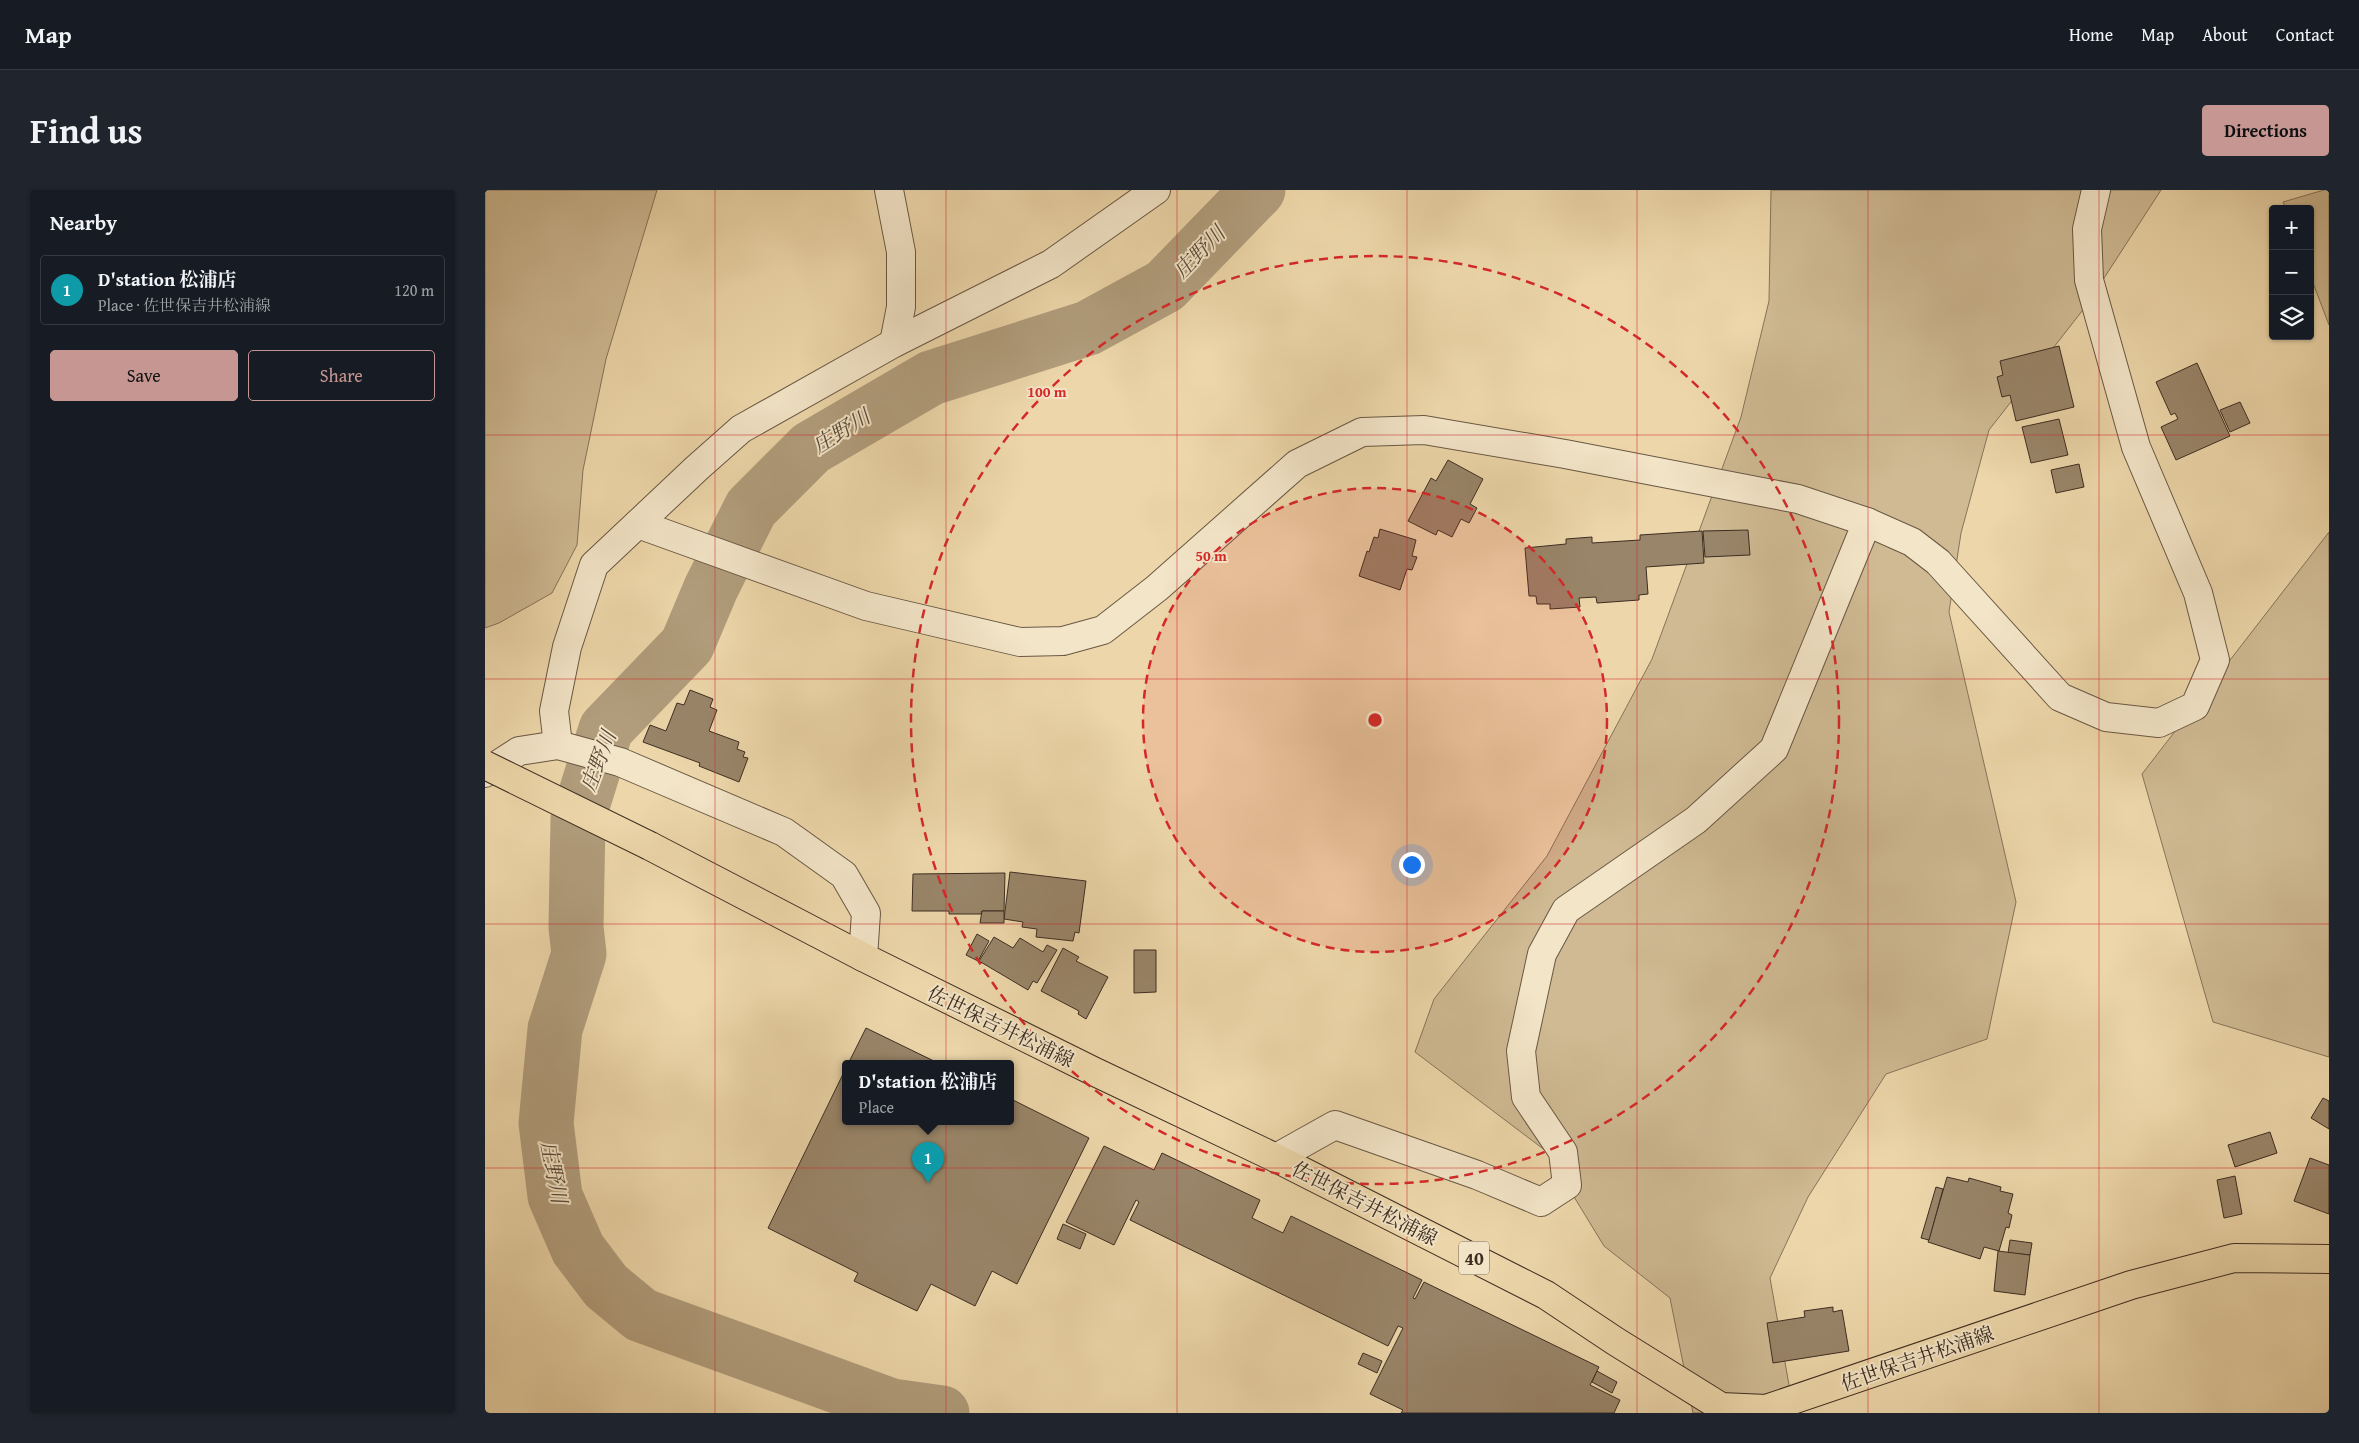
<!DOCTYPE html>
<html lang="en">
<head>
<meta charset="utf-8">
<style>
  :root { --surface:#171b24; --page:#20242c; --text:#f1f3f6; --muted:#9ea1a6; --line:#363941; --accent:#c59692 }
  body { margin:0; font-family:"Gentium Book Plus","Noto Serif JP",serif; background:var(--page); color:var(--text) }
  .controls { position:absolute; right:15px; top:15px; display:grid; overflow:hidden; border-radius:5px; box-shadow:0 1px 4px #0004 }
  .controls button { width:45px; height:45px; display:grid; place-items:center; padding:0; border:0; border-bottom:1px solid var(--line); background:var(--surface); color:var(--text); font:25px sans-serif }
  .you { position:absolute; left:926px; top:674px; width:18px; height:18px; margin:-12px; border:4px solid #fff; border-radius:50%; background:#1a73e8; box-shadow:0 0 0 8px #1a73e833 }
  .badge { display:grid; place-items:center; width:32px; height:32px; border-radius:50%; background:var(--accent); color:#fff; font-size:16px; font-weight:700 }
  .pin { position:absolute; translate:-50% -41px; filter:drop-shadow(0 1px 2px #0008) }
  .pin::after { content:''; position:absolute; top:26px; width:18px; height:15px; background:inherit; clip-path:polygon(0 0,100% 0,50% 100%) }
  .popup { position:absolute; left:357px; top:870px; width:172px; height:65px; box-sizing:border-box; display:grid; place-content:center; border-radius:5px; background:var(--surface); filter:drop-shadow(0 1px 4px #0005); font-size:16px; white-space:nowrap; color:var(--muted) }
  .popup b { font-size:19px; color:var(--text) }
  .popup::after { content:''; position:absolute; left:50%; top:100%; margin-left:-10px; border:10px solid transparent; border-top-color:var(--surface) }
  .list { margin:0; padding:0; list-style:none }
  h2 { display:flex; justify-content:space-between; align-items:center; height:65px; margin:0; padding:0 20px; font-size:21px }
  h2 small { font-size:16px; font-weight:400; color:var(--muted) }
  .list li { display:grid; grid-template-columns:32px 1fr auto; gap:15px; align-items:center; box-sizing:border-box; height:70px; margin:0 10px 10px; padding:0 10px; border:1px solid var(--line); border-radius:5px }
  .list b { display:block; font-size:19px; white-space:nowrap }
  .list p { margin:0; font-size:16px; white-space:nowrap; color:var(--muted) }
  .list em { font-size:16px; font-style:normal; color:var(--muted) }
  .actions { display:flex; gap:10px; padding:15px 20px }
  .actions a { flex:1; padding:11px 0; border:1px solid var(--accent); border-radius:5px; text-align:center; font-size:18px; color:var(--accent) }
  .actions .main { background:var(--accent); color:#111 }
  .icon { flex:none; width:28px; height:28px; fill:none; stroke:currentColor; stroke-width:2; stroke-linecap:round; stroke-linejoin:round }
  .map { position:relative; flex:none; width:1844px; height:1223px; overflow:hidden; border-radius:5px }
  header { display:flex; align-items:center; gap:30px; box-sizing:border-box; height:70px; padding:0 25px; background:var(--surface); border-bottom:1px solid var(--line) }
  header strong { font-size:24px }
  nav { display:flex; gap:28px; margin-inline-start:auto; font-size:18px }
  .intro { display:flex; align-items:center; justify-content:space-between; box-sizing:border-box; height:120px; padding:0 30px }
  h1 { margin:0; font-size:35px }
  .button { padding:12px 22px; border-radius:5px; background:var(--accent); color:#111; font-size:18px; font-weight:700 }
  main { display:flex; gap:30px; padding:0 30px }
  aside { flex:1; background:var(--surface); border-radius:5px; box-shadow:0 1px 4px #0004 }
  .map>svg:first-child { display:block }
  .green { fill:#cfba93; stroke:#86745a }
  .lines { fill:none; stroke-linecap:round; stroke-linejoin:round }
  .river { stroke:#b19d7c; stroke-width:55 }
  .building { fill:#998569; stroke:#3d2d22 }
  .minor-casing { stroke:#695844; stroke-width:30 }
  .major-casing { stroke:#3d2d22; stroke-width:30 }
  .minor { stroke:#f3e5c8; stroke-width:28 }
  .major { stroke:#edd7aa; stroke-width:28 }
  .major-bridge-casing { stroke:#3d2d22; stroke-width:30; stroke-linecap:butt }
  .major-bridge { stroke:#edd7aa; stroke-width:28 }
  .grid { fill:none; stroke:#d62828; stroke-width:1; stroke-opacity:0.55 }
  .ring { fill:none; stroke:#d62828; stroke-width:2.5; stroke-dasharray:9 6 }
  .labels { text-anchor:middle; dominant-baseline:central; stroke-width:4; stroke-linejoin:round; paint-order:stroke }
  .shield { fill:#f3e5c8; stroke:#746454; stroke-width:1 }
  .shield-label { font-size:19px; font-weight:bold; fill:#3d2d22 }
  .street-label { font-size:20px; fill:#3d2d22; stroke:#f3e5c8 }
  .water-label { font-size:21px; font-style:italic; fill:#5a4938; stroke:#f3e5c8 }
  .centre { fill:#d62828; stroke:#f3e5c8; stroke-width:2.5 }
  .ring-label { font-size:15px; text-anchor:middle; font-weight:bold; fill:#d62828; stroke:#f3e5c8; stroke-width:4; stroke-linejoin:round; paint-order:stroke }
</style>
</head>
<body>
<header>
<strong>Map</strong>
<nav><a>Home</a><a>Map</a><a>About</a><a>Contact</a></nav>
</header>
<div class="intro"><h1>Find us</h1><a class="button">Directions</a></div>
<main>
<aside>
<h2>Nearby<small></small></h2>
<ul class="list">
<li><span class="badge" style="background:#0f9aa8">1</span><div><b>D'station 松浦店</b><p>Place · 佐世保吉井松浦線</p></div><em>120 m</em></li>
</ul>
<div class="actions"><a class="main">Save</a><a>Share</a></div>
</aside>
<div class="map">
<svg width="1844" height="1223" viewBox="0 0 1844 1223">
  <rect width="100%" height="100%" fill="#edd7aa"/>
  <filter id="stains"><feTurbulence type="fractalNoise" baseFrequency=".004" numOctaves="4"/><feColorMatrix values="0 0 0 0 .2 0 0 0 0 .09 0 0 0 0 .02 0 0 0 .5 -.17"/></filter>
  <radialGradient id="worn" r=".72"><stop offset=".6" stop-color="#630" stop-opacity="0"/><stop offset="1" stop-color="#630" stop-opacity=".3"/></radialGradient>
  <!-- green -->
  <g class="green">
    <path d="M0,0H172L121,169L98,280L92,355L67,403L14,433L0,438Z"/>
    <path d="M1286,0H1676L1601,116L1504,240L1476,343L1464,422L1531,712L1502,849L1401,884L1323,1007L1285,1088L1309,1223H1208L1185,1108L1119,1056L1061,961L930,862L949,809L1062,666L1167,469L1256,227L1284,111Z"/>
    <path d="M1839,0H1844V135L1825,85V19H1801L1798,12Z"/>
    <path d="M1844,342V867L1728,832L1657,584Z"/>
  </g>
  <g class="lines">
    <!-- river -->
    <path class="river" d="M457,1223L407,1216L156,1125L121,1096L93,1059L70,1006L61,933L70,839L94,764L91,737L93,629L121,539L202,455L226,398L266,318L326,258L446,188L603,138L680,96L773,0"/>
  </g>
  <!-- building -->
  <g class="building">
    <path d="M1574,156L1589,217L1531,231L1525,205L1517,207L1512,187L1518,185L1515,171Z"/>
    <path d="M1712,173L1745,246L1691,270L1676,237L1693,229L1690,223L1686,225L1671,192Z"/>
    <path d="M1755,212L1765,233L1745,242L1735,220Z"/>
    <path d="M1574,229L1583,265L1546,273L1537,237Z"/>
    <path d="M963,270L998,289L985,314L992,318L984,333L976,329L967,347L953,340L951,345L923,331L946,288L951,291Z"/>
    <path d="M1594,274L1599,297L1571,303L1566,280Z"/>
    <path d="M895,339L931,350L927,366L932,367L927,380L922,379L915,400L874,386L882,361L884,362L889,347L893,348Z"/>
    <path d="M1263,340L1265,365L1220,367L1218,341Z"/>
    <path d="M1217,341L1219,373L1161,377L1163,404L1154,405V410L1112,413L1111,407L1094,408L1095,417L1065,419V414H1052L1051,406H1044L1040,358L1081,354V349L1107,347V353L1155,350V345Z"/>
    <path d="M205,500L228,509L225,517L232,520L224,541L254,552L252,559L260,562L258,567L263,568L254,592L214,576L215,573L158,552L165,535L181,541L192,513L199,515Z"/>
    <path d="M525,682L601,691L594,743L590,742L588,751L551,747L552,739L537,737L538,732L519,729Z"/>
    <path d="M520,683L519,721H497L496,724H464V721H427L428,684Z"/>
    <path d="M497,721H519V733H495Z"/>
    <path d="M492,744L504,751L493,771L481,765Z"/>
    <path d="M509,747L528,758L535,748L558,762L562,755L572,760L552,793L548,791L543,800L494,771Z"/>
    <path d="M578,758L594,767L591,771L623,787L601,829L593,824L594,821L556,801Z"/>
    <path d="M649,760H671V802L649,803Z"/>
    <path d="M381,838L455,874H363Z"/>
    <path d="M360,880V932H526V909L604,948L532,1094L507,1081L490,1116L446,1094L432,1121L369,1091L373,1083L283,1038Z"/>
    <path d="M1838,908L1844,911V939L1826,928Z"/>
    <path d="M1785,942L1792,963L1750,977L1743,955Z"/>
    <path d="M619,956L669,980L677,963L775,1010L767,1028L798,1043L806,1026L937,1090L928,1108L930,1109L939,1092L1114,1177L1105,1195L1135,1210L1129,1223H916L918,1220L885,1204L918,1138L913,1136L903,1156L645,1030L654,1012L651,1010L629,1055L581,1032Z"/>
    <path d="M1825,968L1844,975V1024L1809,1011Z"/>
    <path d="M1750,986L1757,1024L1739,1028L1732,990Z"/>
    <path d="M1462,987L1483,992L1484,988L1516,997L1515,1001L1528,1004L1523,1023L1527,1025L1524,1038L1521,1037L1514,1061L1499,1057L1495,1069L1443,1052Z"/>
    <path d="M1451,997L1458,999L1444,1050L1436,1048Z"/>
    <path d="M578,1034L601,1044L595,1059L572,1049Z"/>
    <path d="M1525,1050L1547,1053L1545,1065L1523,1063Z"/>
    <path d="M1513,1061L1545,1065L1540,1105L1509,1101Z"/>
    <path d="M1348,1117V1122L1357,1120L1364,1161L1288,1173L1282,1133L1320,1127L1319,1121Z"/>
    <path d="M878,1163L897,1171L892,1183L873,1174Z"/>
    <path d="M1112,1181L1132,1192L1127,1203L1107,1192Z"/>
  </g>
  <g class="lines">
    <!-- minor casing -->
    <g class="minor-casing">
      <g id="minor">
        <path d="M404,0L416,62V117L409,153"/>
        <path d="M153,334L381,416L535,452L578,451L618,440L672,398L812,274L877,242L939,240L1080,264L1313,309L1382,332L1427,352L1453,372L1575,507L1621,527L1674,533L1710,516L1730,470L1713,403L1651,257L1604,90L1602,39L1611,0"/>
        <path d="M73,555L69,521L82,457L109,375L212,278L256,239L409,153L566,74L671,0"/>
        <path d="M0,583L34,561L73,555L135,572L299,642L359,685L381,723L378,767"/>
        <path d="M791,968L850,935L992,985L1056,1012L1082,995L1078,962L1041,907L1036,861L1057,764L1081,720L1211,630L1289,559L1382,332"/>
      </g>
    </g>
    <!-- major casing -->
    <g class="major-casing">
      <path id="major" d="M165,656L378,767L608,881L791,968L1061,1105L1130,1151L1236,1217L1281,1219L1646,1095L1749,1068L1844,1069"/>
    </g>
    <!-- minor -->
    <use href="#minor" class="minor"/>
    <!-- major -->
    <use href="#major" class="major"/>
    <!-- major-bridge casing -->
    <g class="major-bridge-casing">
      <path id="major-bridge" d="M0,575L165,656"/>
    </g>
    <!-- major-bridge -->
    <use href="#major-bridge" class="major-bridge"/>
  </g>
  <!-- grid -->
  <path class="grid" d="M230,0V1223M461,0V1223M692,0V1223M922,0V1223M1152,0V1223M1383,0V1223M1614,0V1223M0,245H1844M0,489H1844M0,734H1844M0,978H1844"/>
  <!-- distance rings -->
  <circle cx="890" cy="530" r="232" fill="#d62828" fill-opacity=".12"/>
  <g class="ring">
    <circle cx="890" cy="530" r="232"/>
    <circle cx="890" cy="530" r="464"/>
  </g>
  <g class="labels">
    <!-- shield labels -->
    <rect class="shield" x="974" y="1051.5" width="30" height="33" rx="4"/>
    <g class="shield-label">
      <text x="989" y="1068">40</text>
    </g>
    <!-- street labels -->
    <g class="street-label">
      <text transform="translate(516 836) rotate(26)">佐世保吉井松浦線</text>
      <text transform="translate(880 1013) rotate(27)">佐世保吉井松浦線</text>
      <text transform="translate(1432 1168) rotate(-19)">佐世保吉井松浦線</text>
    </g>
    <!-- water labels -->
    <g class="water-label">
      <text transform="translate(714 62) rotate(-46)">庄野川</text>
      <text transform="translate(356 241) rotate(-32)">庄野川</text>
      <text transform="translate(113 571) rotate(-69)">庄野川</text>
      <text transform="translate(69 982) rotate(79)">庄野川</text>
    </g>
  </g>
  <circle cx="890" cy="530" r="8" class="centre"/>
  <g class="ring-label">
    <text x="562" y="207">100 m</text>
    <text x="726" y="371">50 m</text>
  </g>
  <rect width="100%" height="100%" filter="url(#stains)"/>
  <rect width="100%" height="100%" fill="url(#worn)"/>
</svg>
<div class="controls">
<button>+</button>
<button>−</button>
<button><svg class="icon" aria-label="layers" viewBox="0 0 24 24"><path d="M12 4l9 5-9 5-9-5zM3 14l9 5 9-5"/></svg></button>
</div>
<div class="you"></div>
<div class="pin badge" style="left:443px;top:993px;background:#0f9aa8">1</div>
<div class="popup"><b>D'station 松浦店</b>Place</div>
</div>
</main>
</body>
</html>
